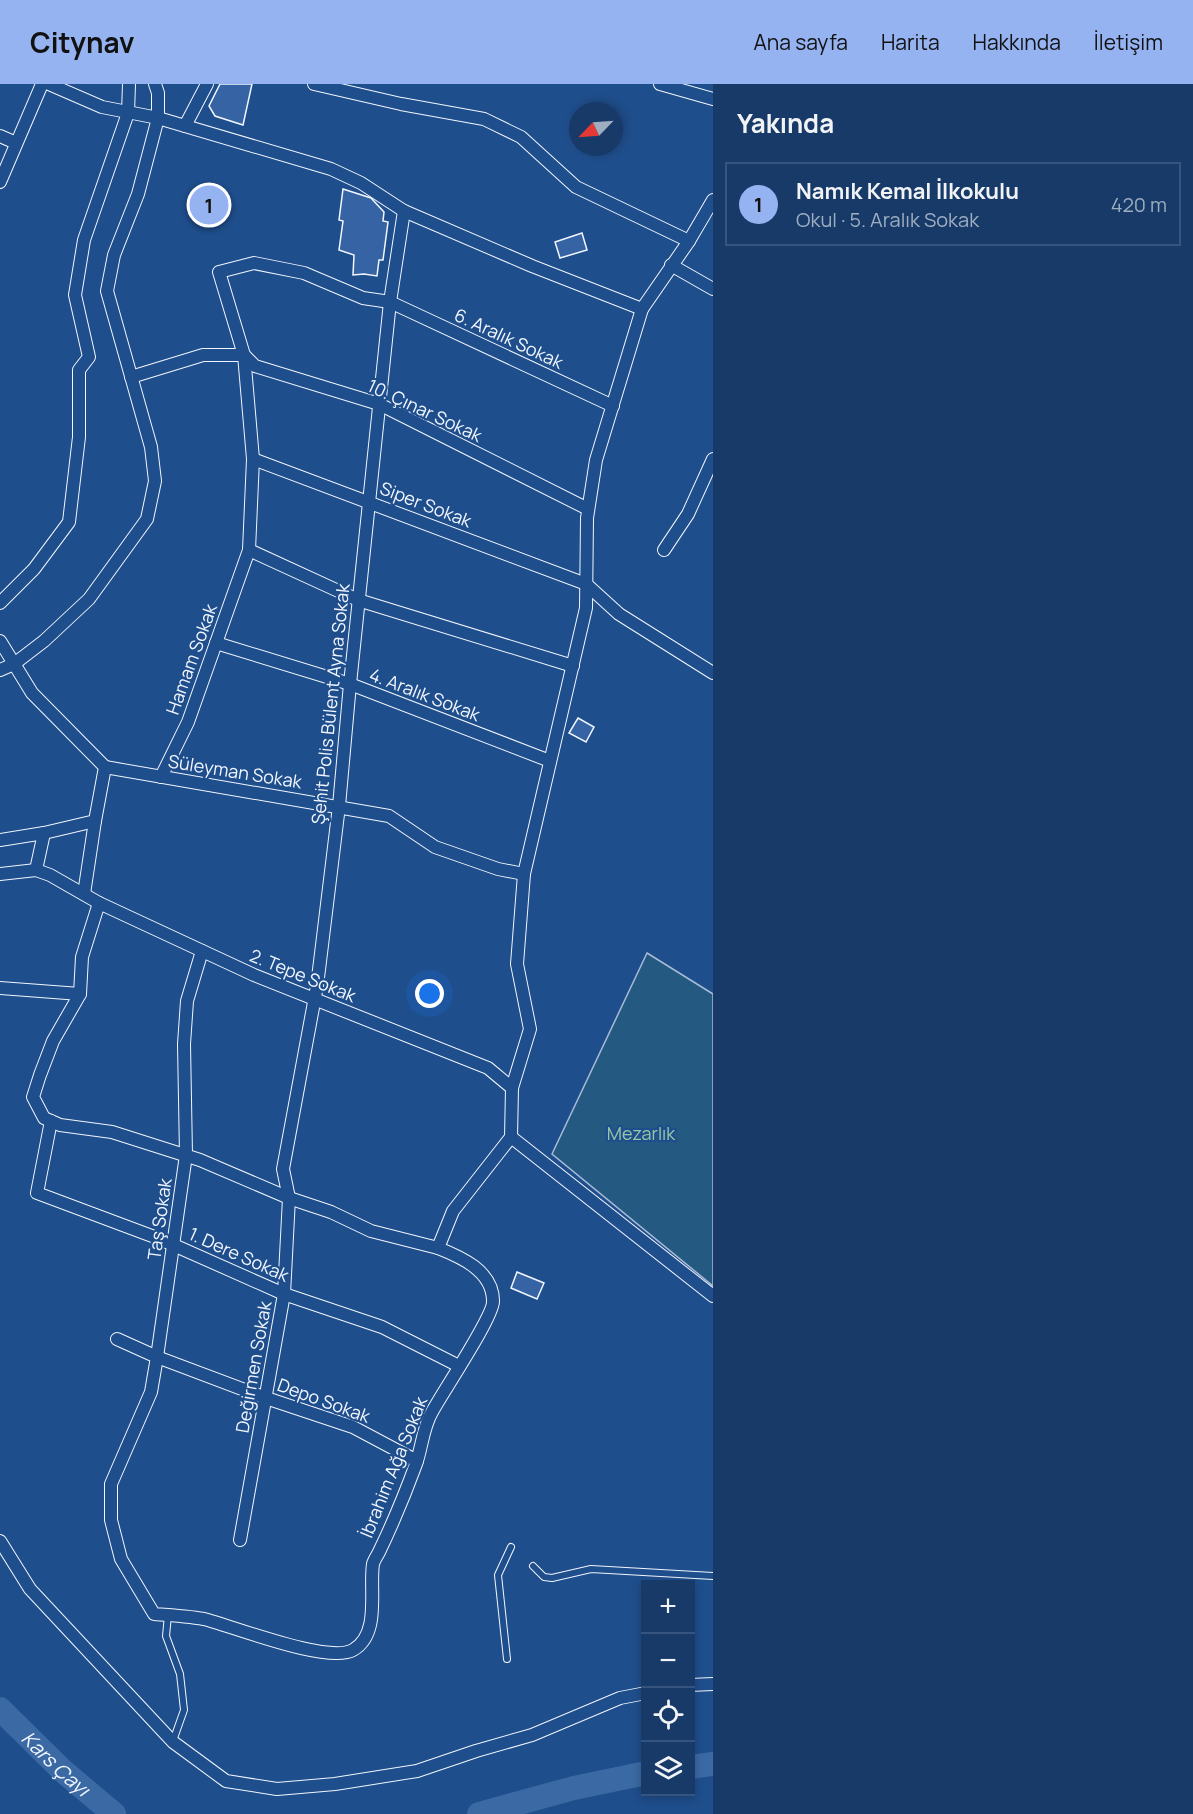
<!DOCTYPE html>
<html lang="tr">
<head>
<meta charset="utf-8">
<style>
  :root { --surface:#173a69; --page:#244571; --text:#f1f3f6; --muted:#9eadc0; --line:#36547d; --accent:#95b2f1 }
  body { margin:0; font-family:Manrope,sans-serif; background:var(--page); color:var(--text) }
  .controls { position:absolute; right:18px; bottom:18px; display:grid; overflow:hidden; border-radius:0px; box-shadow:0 3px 9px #0003 }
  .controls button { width:54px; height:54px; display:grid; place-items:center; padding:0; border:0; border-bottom:2px solid var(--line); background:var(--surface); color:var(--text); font:30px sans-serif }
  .compass { position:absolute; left:569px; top:18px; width:54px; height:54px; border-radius:50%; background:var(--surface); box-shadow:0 3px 9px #0003; rotate:245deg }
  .you { position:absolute; left:430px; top:910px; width:21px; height:21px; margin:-15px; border:4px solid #fff; border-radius:50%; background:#1a73e8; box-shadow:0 0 0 9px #1a73e833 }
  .badge { display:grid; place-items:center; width:39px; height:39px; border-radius:50%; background:var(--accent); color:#111; font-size:20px; font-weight:700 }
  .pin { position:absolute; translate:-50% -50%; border:3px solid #fff; box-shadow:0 2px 6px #0006 }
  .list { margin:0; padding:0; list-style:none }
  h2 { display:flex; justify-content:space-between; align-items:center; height:78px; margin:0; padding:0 24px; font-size:26px }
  h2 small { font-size:20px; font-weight:400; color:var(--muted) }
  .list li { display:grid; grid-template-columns:39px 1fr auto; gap:18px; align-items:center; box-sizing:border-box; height:84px; margin:0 12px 12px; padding:0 12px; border:2px solid var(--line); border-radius:0px }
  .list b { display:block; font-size:22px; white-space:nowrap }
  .list p { margin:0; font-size:20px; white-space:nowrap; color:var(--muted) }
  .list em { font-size:20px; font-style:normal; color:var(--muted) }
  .icon { flex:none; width:33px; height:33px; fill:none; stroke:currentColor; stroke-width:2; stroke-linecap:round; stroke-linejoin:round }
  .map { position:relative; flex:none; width:713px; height:1730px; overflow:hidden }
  header { display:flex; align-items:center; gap:36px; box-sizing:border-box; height:84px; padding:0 30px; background:var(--accent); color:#111 }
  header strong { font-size:28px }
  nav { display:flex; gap:33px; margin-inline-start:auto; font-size:21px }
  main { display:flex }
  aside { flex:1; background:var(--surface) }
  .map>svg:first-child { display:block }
  .green { fill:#245a82; stroke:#a8bbd7; stroke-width:1.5 }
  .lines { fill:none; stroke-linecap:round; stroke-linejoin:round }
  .river { stroke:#3b69a3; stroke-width:24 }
  .building { fill:#3563a3; stroke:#f2f6ff; stroke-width:1.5 }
  .lane-casing { stroke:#f2f6ff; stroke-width:8 }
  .street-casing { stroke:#f2f6ff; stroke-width:14 }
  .lane { stroke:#1f4e8c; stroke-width:6 }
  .street { stroke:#1f4e8c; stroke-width:12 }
  .labels { text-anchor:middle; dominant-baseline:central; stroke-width:4.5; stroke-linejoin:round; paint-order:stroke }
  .street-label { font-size:18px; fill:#f2f6ff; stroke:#1f4e8c }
  .park-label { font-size:18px; fill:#97c8a6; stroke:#1f4e8c }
  .water-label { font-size:20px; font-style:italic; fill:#f2f6ff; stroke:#1f4e8c }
</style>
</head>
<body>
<header>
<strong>Citynav</strong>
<nav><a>Ana sayfa</a><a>Harita</a><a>Hakkında</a><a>İletişim</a></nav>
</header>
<main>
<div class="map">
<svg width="713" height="1730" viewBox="0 0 713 1730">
  <rect width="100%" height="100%" fill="#1f4e8c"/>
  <!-- green -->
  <path class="green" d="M647,869L713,910V1202L552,1070Z"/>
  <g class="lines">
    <!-- river -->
    <g class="river">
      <path id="s1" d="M0,1625L63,1687L114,1730"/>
      <path d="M690,1683L713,1680"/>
      <path d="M479,1730L574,1704L646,1689"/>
    </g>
  </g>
  <!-- building -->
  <g class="building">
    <path d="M220,0H252L243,41L215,32L209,22Z"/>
    <path d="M343,105L371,114L384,128L383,137L388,138L383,176H379L377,192L364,190L353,191L354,171L339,166L343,137L339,136Z"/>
    <path d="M582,149L587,166L560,174L555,158Z"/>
    <path d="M578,634L594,643L586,658L569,649Z"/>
    <path d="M517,1188L544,1199L537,1215L511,1204Z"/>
  </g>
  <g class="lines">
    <!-- lane casing -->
    <g class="lane-casing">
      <g id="lane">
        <path d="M533,1482L544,1493L552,1494L591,1485L713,1492"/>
        <path d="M168,1531L166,1552L180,1590L184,1626L173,1657"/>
        <path d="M507,1575L498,1491L511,1463"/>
      </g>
    </g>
    <!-- street casing -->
    <g class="street-casing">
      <g id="street">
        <path d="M49,0L102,23L158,34L331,85L361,99L404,127L532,182L642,225L689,157L713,116"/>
        <path d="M314,0L401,20L484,35L521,53L576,103L689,157"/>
        <path d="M660,0L713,15"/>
        <path d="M185,42L207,0"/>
        <path d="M0,52L16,59"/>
        <path d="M0,98L42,0"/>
        <path d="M671,181L713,205"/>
        <path d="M244,271L255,282L379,320L588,425"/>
        <path d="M131,293L203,271H244"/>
        <path d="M253,375L586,500L619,530L713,589"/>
        <path d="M249,466L358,516L573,582"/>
        <path d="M664,466L688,430L713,375"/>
        <path d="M0,519L34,485L69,438L79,353V286L89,273L75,211L84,156L128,29L129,0"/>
        <path d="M0,557L32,609L105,683L95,737L44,749L36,786"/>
        <path d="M216,559L350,600L550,677"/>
        <path d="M0,586L14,580L44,557L89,515L147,435L155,397L151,363L107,207L114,171L138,110L158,34V9L155,0"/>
        <path d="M105,683L389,732L435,763L498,785L524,790"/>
        <path d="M161,693L188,638L249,466L253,375L244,271L219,188L254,179L304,189L363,214L390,218L613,322"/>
        <path d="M0,756L44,749"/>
        <path d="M0,790L36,786L50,791L99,819L254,891L488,984L512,1004L511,1053"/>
        <path d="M84,810L95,737"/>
        <path d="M99,819L82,873L80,910L53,957L40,991L33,1013L44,1034L60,1041L112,1048L200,1076L289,1114L331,1128L371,1147L438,1164"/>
        <path d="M202,867L187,917L184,960L186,1071L157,1273L151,1308L111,1400V1436L121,1475L154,1530C170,1531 188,1532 204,1535C235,1543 328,1580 353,1566C381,1550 369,1505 373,1480C374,1476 377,1472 379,1468C393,1439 405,1410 416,1380C422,1363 423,1343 432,1328C442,1309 494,1232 493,1217C493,1187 461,1173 438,1164L453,1127L511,1053"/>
        <path d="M0,904L80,910"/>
        <path d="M512,1004L530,945L517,880L524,790L586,524L587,434L596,376L642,225"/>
        <path d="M51,1037L37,1109L160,1155L284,1210L382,1243L459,1282"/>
        <path d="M511,1053L713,1212"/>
        <path d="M117,1255L157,1273L266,1314L353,1343L417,1377"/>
        <path d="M240,1456L284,1210L289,1114L283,1085L317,902L339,722L350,600L390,218L404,127"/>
        <path d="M0,1457L30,1505L173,1658L226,1697L277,1705L335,1700L417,1687L476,1667L532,1651L620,1614L646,1609"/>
        <path d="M690,1601L713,1600"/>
      </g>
    </g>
    <!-- lane -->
    <use href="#lane" class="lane"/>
    <!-- street -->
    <use href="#street" class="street"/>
  </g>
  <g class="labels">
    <!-- street labels -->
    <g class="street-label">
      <text transform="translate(509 254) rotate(25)">6. Aralık Sokak</text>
      <text transform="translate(425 326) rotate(25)">10. Çınar Sokak</text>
      <text transform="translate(426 420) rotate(21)">Siper Sokak</text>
      <text transform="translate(191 575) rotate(-70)">Hamam Sokak</text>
      <text transform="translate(425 610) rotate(21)">4. Aralık Sokak</text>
      <text transform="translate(330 620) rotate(-84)">Şehit Polis Bülent Ayna Sokak</text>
      <text transform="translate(235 687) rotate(9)">Süleyman Sokak</text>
      <text transform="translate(303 891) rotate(22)">2. Tepe Sokak</text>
      <text transform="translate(159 1135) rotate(-82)">Taş Sokak</text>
      <text transform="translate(239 1170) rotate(24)">1. Dere Sokak</text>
      <text transform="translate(253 1283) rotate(-80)">Değirmen Sokak</text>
      <text transform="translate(324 1316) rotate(20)">Depo Sokak</text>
      <text transform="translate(393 1383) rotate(-68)">İbrahim Ağa Sokak</text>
    </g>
    <!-- park labels -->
    <g class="park-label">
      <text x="641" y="1049">Mezarlık</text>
    </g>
    <!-- water labels -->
    <g class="water-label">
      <text stroke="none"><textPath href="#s1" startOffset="78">Kars Çayı</textPath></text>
    </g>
  </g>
</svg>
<div class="controls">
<button>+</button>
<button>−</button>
<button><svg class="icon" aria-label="locate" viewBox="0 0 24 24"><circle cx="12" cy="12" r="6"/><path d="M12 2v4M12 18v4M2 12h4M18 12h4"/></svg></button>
<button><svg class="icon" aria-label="layers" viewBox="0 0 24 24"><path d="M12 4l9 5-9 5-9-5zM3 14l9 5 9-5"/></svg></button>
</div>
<svg class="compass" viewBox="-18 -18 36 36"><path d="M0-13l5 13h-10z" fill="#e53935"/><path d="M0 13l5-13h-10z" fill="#9eadc0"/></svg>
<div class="you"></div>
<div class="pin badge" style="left:209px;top:121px">1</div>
</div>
<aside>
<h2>Yakında<small></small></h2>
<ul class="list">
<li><span class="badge">1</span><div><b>Namık Kemal İlkokulu</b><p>Okul · 5. Aralık Sokak</p></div><em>420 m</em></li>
</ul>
</aside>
</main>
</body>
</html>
